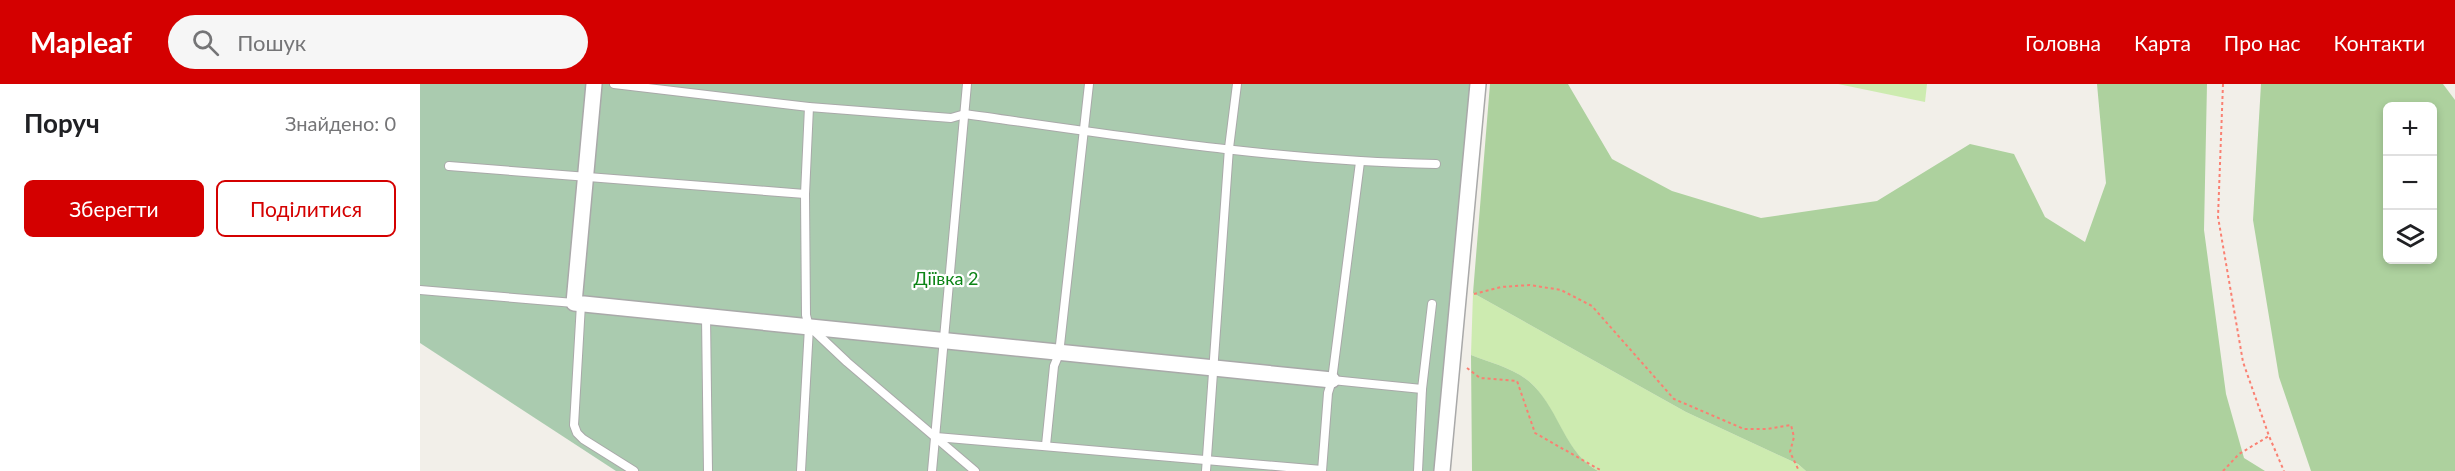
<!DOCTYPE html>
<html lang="uk">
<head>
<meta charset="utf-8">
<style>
  :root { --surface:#fff; --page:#f6f6f6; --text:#202124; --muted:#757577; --line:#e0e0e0; --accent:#d40000 }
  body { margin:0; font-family:Lato,sans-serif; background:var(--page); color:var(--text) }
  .controls { position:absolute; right:18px; top:18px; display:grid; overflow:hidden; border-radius:9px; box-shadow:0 3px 9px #0003 }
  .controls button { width:54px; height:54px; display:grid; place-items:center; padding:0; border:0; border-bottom:2px solid var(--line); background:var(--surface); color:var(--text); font:30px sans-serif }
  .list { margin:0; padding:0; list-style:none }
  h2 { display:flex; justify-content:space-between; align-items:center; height:78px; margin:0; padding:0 24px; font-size:26px }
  h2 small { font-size:20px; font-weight:400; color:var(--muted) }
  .actions { display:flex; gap:12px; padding:18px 24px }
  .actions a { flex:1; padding:14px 0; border:2px solid var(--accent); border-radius:9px; text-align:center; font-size:21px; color:var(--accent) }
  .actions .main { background:var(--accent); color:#fff }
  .icon { flex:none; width:33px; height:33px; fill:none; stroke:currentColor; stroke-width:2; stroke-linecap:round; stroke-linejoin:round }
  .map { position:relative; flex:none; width:2035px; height:387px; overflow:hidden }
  header { display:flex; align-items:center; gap:36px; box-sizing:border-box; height:84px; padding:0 30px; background:var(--accent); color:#fff }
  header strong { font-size:28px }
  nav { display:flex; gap:33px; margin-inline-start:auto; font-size:21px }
  .search { width:420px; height:54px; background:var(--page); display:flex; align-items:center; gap:15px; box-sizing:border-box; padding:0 21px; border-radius:33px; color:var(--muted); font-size:22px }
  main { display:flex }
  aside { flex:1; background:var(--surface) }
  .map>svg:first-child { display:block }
  .grass { fill:#cdebb0 }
  .forest { fill:#add19e; fill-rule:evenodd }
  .cemetery { fill:#aacbaf }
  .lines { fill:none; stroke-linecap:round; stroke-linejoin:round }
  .service-casing { stroke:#a9a9a9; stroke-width:10 }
  .minor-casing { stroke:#a9a9a9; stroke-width:18 }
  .path { stroke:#fa8072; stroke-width:2; stroke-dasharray:3 3; stroke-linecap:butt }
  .service { stroke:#fff; stroke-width:8 }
  .minor { stroke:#fff; stroke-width:15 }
  .labels { text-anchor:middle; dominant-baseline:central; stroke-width:4.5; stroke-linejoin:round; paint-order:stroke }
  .park-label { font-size:18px; fill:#0c8416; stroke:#fff }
</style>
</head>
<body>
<header>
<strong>Mapleaf</strong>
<div class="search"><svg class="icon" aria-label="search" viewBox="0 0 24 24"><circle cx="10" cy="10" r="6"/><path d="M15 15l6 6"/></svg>Пошук</div>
<nav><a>Головна</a><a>Карта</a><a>Про нас</a><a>Контакти</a></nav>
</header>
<main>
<aside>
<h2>Поруч<small>Знайдено: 0</small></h2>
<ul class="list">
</ul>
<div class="actions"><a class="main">Зберегти</a><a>Поділитися</a></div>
</aside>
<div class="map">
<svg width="2035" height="387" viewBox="0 0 2035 387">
  <rect width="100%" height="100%" fill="#f2efe9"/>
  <!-- grass -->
  <g class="grass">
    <path d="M1418,0H1507L1505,18Z"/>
    <path d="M1053,209L1266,328L1378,380L1386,387H1178C1146,370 1138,327 1114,302C1098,285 1071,279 1051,271Z"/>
  </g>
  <!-- forest -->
  <g class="forest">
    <path d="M1070,0H1148L1192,75L1252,107L1341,134L1457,117L1550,60L1594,70L1625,133L1665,158L1686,99L1677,0H1787L1784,146L1806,310L1824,374L1845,387H1386L1378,380L1266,328L1053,209Z"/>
    <path d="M1841,0H2023L2035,16V387H1891L1890,384L1859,293L1833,136ZM1968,22H2012V176H1968Z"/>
    <path d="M1051,271C1071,279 1098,285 1114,302C1139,327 1146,370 1178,387H1052Z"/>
  </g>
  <!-- cemetery -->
  <path class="cemetery" d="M0,0H1052L1020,387H196L0,259Z"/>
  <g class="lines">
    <!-- service casing -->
    <g class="service-casing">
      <g id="service">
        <path d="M194,0L389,23L531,34L545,30C701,52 858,77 1016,80"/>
        <path d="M29,82L385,110"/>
        <path d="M0,206L154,219"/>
        <path d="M161,220L154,341L157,349L163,355L214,387"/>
        <path d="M286,232L288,387"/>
        <path d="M391,244L427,278L555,387"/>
        <path d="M912,296L1002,305"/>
        <path d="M516,353L902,386"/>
        <path d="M626,361L634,282L639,270L669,0"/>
        <path d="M381,387L389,243L386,231L385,110L389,23"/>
        <path d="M512,387L547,0"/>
        <path d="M786,387L809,64L817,0"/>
        <path d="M902,387L908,309L912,296L940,78"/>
        <path d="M998,387L1002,305L1012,220"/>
      </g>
    </g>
    <!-- minor casing -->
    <g class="minor-casing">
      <g id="minor">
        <path d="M174,0L154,219L912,296"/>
        <path d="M1022,387L1058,0"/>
      </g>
    </g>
    <!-- path -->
    <g class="path">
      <path d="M1803,0L1798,133L1823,278L1849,352L1864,387"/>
      <path d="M1054,210L1081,203L1110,201L1141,206L1172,222L1254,315L1324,345H1347L1371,341L1374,353L1370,368L1379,387"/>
      <path d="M1047,284L1060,294L1097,297L1115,349L1182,387"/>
      <path d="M1803,387L1819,370L1849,352"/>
    </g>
    <!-- service -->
    <use href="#service" class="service"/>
    <!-- minor -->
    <use href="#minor" class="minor"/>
  </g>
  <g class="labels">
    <!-- park labels -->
    <g class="park-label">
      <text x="526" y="194">Діївка 2</text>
    </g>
  </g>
</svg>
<div class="controls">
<button>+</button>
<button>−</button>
<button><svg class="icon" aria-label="layers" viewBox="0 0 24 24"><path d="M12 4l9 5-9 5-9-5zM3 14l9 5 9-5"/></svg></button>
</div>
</div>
</main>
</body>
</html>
